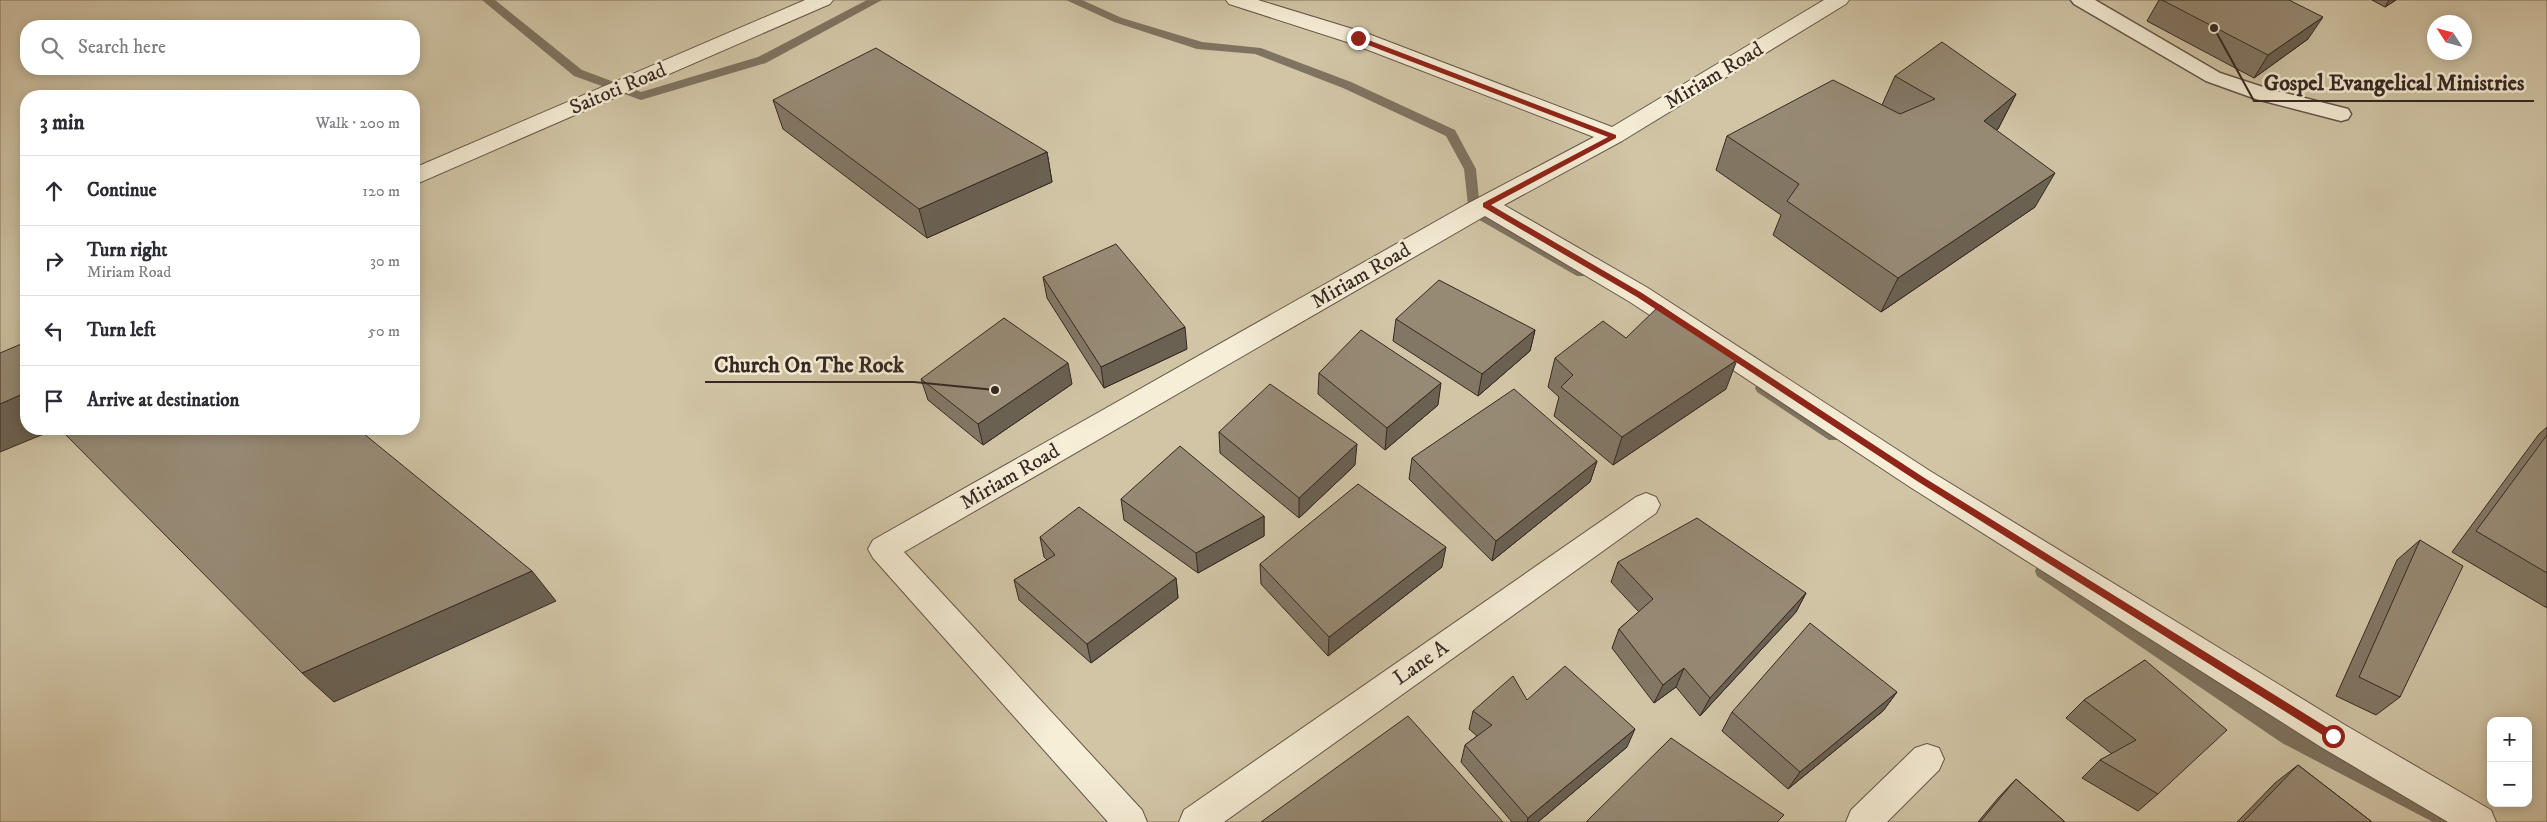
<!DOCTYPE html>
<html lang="en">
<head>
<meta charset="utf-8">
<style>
  :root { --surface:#fff; --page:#f2f2f3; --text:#2b2b33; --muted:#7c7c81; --line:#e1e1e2 }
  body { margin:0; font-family:"IM FELL DW Pica",serif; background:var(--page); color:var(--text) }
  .controls { position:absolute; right:15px; bottom:15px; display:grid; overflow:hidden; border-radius:10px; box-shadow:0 2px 12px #0003 }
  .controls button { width:45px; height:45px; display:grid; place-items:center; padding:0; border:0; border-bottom:1px solid var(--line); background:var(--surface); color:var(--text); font:25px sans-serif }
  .compass { position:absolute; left:2427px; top:15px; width:45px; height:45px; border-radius:50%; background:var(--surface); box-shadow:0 2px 12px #0003; rotate:306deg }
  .stop { position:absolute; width:15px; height:15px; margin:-11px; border:4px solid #8f2418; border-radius:50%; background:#fff }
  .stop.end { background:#8f2418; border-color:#fff; box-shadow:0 1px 5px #0008 }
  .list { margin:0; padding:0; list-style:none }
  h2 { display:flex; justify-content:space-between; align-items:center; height:65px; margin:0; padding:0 20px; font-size:21px }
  h2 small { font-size:16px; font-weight:400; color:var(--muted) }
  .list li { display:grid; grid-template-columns:32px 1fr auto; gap:15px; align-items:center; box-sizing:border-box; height:70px; padding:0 20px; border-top:1px solid var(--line) }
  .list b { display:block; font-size:19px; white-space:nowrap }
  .list p { margin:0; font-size:16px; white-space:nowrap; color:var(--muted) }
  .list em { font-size:16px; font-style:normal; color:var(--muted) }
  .icon { flex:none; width:28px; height:28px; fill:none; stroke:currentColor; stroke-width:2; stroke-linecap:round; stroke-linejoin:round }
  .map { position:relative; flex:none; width:2547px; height:822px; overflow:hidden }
  .search { position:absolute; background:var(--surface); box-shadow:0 2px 12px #0003; left:20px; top:20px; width:400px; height:55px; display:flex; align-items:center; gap:12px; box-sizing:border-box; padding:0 18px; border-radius:20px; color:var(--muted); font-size:19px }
  .panel { position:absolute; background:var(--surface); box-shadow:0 2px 12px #0003; left:20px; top:90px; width:400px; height:345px; border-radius:20px }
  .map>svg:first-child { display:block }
  .green { fill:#d1c5a6; stroke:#837664; fill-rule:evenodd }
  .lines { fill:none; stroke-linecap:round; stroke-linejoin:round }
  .stream { fill:#7f7361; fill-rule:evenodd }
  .lane-casing { stroke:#64574a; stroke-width:3 }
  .street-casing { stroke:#64574a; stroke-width:2 }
  .lane { fill:#f6eed7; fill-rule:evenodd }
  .street { fill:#f6eed7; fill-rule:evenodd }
  .wall { fill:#827765; stroke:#352823 }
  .shaded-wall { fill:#6a6152; stroke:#352823 }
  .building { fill:#978a75; stroke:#352823 }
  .route { fill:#8f2418 }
  .labels { text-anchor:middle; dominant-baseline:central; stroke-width:5; stroke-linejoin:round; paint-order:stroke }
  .street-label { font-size:21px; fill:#352823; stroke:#f6eed7 }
  .leader { fill:none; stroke:#352823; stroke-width:2 }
  .callout-dot { fill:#352823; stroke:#f6eed7; stroke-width:2 }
  .callout-label { font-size:22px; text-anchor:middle; font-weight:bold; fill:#352823; stroke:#f6eed7; stroke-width:5; stroke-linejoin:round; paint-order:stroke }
</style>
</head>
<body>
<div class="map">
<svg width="2547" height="822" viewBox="0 0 2547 822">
  <rect width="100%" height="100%" fill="#f1e5c1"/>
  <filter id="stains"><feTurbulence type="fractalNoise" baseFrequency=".004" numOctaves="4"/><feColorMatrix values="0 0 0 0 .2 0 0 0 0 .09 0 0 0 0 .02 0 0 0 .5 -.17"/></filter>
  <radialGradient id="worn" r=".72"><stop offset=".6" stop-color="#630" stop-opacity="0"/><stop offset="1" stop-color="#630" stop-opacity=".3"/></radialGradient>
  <!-- green -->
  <path class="green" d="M0,0H2547V822H0ZM2434,22H2464V52H2434ZM26,26H414V69H26ZM26,96H414V429H26ZM2491,721H2528V803H2491Z"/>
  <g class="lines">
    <!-- stream -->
    <g class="stream">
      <path d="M482,0H495L582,70L641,92L758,57L867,0H882L766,63L641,100L574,76Z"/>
      <path d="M1066,0H1082L1122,18L1202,42L1261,48L1351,82L1455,130L1476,169L1480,209L1587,270L1589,273L1587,276H1577L1469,214L1464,169L1446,136L1343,88L1255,54L1197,49L1114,22Z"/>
      <path d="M1762,382L1839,432L1842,436L1839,440H1829L1757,392L1755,388L1757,384Z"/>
      <path d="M2043,564L2294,731L2459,816L2461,822H2433L2282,743L2037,576L2035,571L2037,566Z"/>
    </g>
    <!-- lane casing -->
    <g class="lane-casing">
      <path id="lane" d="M2071,0H2095L2220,73L2269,89L2348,109L2351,114L2348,119L2341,121L2256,99L2206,81L2074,4Z"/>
    </g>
    <!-- street casing -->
    <g class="street-casing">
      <g id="street">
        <path d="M805,0H833L830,4L414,185V168Z"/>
        <path d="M1226,0H1258L1366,33L1612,127L1824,0H1849L1846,4L1622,141L1504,205L1648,288L1930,471L2345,725L2491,810L2496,822H2448L2321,747L1910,487L1630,302L1485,216L904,552L1142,810L1147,822H1108L873,558L868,549L873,540L1465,205L1594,137L1350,43L1229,4Z"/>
        <path d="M1646,493L1656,497L1660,505L1656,513L1224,822H1179L1184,810L1636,497Z"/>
        <path d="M1927,744L1939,748L1944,759L1939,770L1887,822H1846L1851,810L1915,748Z"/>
      </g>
    </g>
    <!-- lane -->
    <use href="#lane" class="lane"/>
    <!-- street -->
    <use href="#street" class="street"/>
  </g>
  <!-- wall -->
  <g class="wall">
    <path d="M2159,0H2289L2308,39L2254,78L2147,21Z"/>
    <path d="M2372,0H2396L2385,7Z"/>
    <path d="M1895,76L2016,94L1998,129L1996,130L2035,207L1881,312L1773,235L1781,215L1716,170L1727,136L1882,105Z"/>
    <path d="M773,100L1047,152L1052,182L927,238L783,129Z"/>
    <path d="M1043,277L1187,349L1104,388L1047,298Z"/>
    <path d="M1396,319L1535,330L1530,351L1478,396L1393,341Z"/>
    <path d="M1626,338L1726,389L1613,465L1554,416L1559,397L1548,387L1555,358Z"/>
    <path d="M1319,373L1438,405L1385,450L1318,394Z"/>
    <path d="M921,379L1072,384L983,445L928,400Z"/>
    <path d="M2547,427V608L2452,552L2539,434Z"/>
    <path d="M1219,432L1355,465L1299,518L1220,453Z"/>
    <path d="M1412,458L1597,461L1590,482L1492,561L1409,479Z"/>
    <path d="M1121,499L1264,516V536L1198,573L1124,520Z"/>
    <path d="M1040,537L1176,578L1178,598L1091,663L1019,600L1014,580L1047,560L1044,557Z"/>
    <path d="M2420,540L2400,697L2376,715L2336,696L2397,560Z"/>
    <path d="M1618,562L1806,593L1796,612L1700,716L1676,687L1654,703L1612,648L1619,629L1639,612L1611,582Z"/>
    <path d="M1260,564L1442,567L1328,656L1261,584Z"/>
    <path d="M2145,660L2158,794L2138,811L2082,778L2100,760L2112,754L2066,718L2084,700Z"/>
    <path d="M1897,692L1883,711L1788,789L1722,731L1732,712Z"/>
    <path d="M1527,700L1627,747L1538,822H1512L1461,762L1465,745L1477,736L1469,729L1473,711Z"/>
    <path d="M2298,765L2372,822H2237L2275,783Z"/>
    <path d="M2016,779L2065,822H1978L1999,797Z"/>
  </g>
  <!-- shaded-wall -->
  <g class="shaded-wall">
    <path d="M2389,0H2396L2385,7Z"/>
    <path d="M2323,17L2308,39L2254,78L2268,55Z"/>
    <path d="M2016,94L1998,129L1967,156L1984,121Z"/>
    <path d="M1047,152L1052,182L927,238L919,209Z"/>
    <path d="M2055,173L2035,207L1881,312L1898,278Z"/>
    <path d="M1185,327L1187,349L1104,388L1101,367Z"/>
    <path d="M1535,330L1530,351L1478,396L1482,374Z"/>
    <path d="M1737,360L1726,389L1613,465L1622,437Z"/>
    <path d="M1068,363L1072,384L983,445L978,424Z"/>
    <path d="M1441,383L1438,405L1385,450L1387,428Z"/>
    <path d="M25,393L26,394V429H56L0,452V404Z"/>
    <path d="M1357,444L1355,465L1299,518V498Z"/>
    <path d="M1597,461L1590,482L1492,561L1496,541Z"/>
    <path d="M1264,516V536L1198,573L1196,553Z"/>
    <path d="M1446,547L1442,567L1328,656L1329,637Z"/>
    <path d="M532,571L556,601L334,702L302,673Z"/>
    <path d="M1176,578L1178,598L1091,663L1087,644Z"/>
    <path d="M1806,593L1796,612L1700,716L1710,698Z"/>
    <path d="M1684,668L1676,687L1654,703L1663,685Z"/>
    <path d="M1897,692L1883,711L1788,789L1800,772Z"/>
    <path d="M1635,729L1627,747L1538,822H1527L1528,818Z"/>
  </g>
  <!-- building -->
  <g class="building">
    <path d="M2162,0H2289L2323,17L2268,55Z"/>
    <path d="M1942,42L2016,94L1984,121L2055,173L1898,278L1787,201L1799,184L1727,136L1833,80L1900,114L1935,99L1895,76Z"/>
    <path d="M876,48L1047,152L919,209L773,100Z"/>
    <path d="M1116,244L1185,327L1101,367L1043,277Z"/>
    <path d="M1439,280L1535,330L1482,374L1396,319Z"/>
    <path d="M1660,305L1737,360L1622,437L1561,387L1573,375L1555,358L1603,321L1626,338Z"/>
    <path d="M1004,318L1068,363L978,424L921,379Z"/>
    <path d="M1361,330L1441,383L1387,428L1319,373Z"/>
    <path d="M26,342V394L25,393L0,404V353Z"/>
    <path d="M1270,384L1357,444L1299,498L1219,432Z"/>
    <path d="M1514,389L1597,461L1496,541L1412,458Z"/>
    <path d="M60,429H358L532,571L302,673Z"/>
    <path d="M2547,435V573L2476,531Z"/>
    <path d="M1180,446L1264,516L1196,553L1121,499Z"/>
    <path d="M1358,484L1446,547L1329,637L1260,564Z"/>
    <path d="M1079,507L1176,578L1087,644L1014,580L1055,555L1040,537Z"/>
    <path d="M1697,518L1806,593L1710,698L1684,668L1663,685L1619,629L1653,599L1618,562Z"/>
    <path d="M2420,540L2463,566L2400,697L2359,677Z"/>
    <path d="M1810,623L1897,692L1800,772L1732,712Z"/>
    <path d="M2145,660L2227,730L2158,794L2100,760L2136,740L2084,700Z"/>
    <path d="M1565,666L1635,729L1528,818L1465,745L1492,725L1473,711L1513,676L1527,700Z"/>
    <path d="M1408,716L1503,822H1261Z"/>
    <path d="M1671,738L1784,815L1777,822H1586Z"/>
    <path d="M2298,765L2372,822H2243Z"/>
    <path d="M2016,779L2065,822H1980Z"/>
  </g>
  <!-- route -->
  <path class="route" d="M1358,36L1616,135V138L1491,205L1642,293L1923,477L2336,733V739H2329L1917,481L1637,297L1483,207V203L1608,137L1355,40Z"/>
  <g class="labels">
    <!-- street labels -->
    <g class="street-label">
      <text transform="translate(1714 76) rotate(-31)">Miriam Road</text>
      <text transform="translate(618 89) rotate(-23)">Saitoti Road</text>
      <text transform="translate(1361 276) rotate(-30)">Miriam Road</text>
      <text transform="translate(1010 477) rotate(-30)">Miriam Road</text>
      <text transform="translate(1421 663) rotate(-35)">Lane A</text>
    </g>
  </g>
  <!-- callouts -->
  <path class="leader" d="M2214 28L2254 101H2534M995 390L914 382H705"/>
  <g class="callout-dot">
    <circle cx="2214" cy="28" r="5"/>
    <circle cx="995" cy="390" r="5"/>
  </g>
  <g class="callout-label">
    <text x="2394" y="90">Gospel Evangelical Ministries</text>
    <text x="809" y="372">Church On The Rock</text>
  </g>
  <rect width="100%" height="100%" filter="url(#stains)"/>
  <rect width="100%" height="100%" fill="url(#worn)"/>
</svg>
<div class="controls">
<button>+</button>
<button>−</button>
</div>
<svg class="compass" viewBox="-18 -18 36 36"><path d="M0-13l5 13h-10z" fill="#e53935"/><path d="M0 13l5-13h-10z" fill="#7c7c81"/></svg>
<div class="stop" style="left:2333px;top:736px"></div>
<div class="stop end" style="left:1358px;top:38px"></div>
<div class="search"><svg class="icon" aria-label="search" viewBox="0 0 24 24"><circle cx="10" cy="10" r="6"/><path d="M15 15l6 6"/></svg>Search here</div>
<section class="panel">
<h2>3 min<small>Walk · 200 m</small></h2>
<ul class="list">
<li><svg class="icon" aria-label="ahead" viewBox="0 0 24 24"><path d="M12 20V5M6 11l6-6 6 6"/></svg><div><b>Continue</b></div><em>120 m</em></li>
<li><svg class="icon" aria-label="right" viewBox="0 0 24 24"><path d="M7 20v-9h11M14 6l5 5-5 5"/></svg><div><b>Turn right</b><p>Miriam Road</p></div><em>30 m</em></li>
<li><svg class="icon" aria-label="left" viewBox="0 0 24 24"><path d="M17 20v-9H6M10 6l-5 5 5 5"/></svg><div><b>Turn left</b></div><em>50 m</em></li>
<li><svg class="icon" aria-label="arrive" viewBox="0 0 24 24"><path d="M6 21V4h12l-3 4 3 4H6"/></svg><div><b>Arrive at destination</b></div></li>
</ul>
</section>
</div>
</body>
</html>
